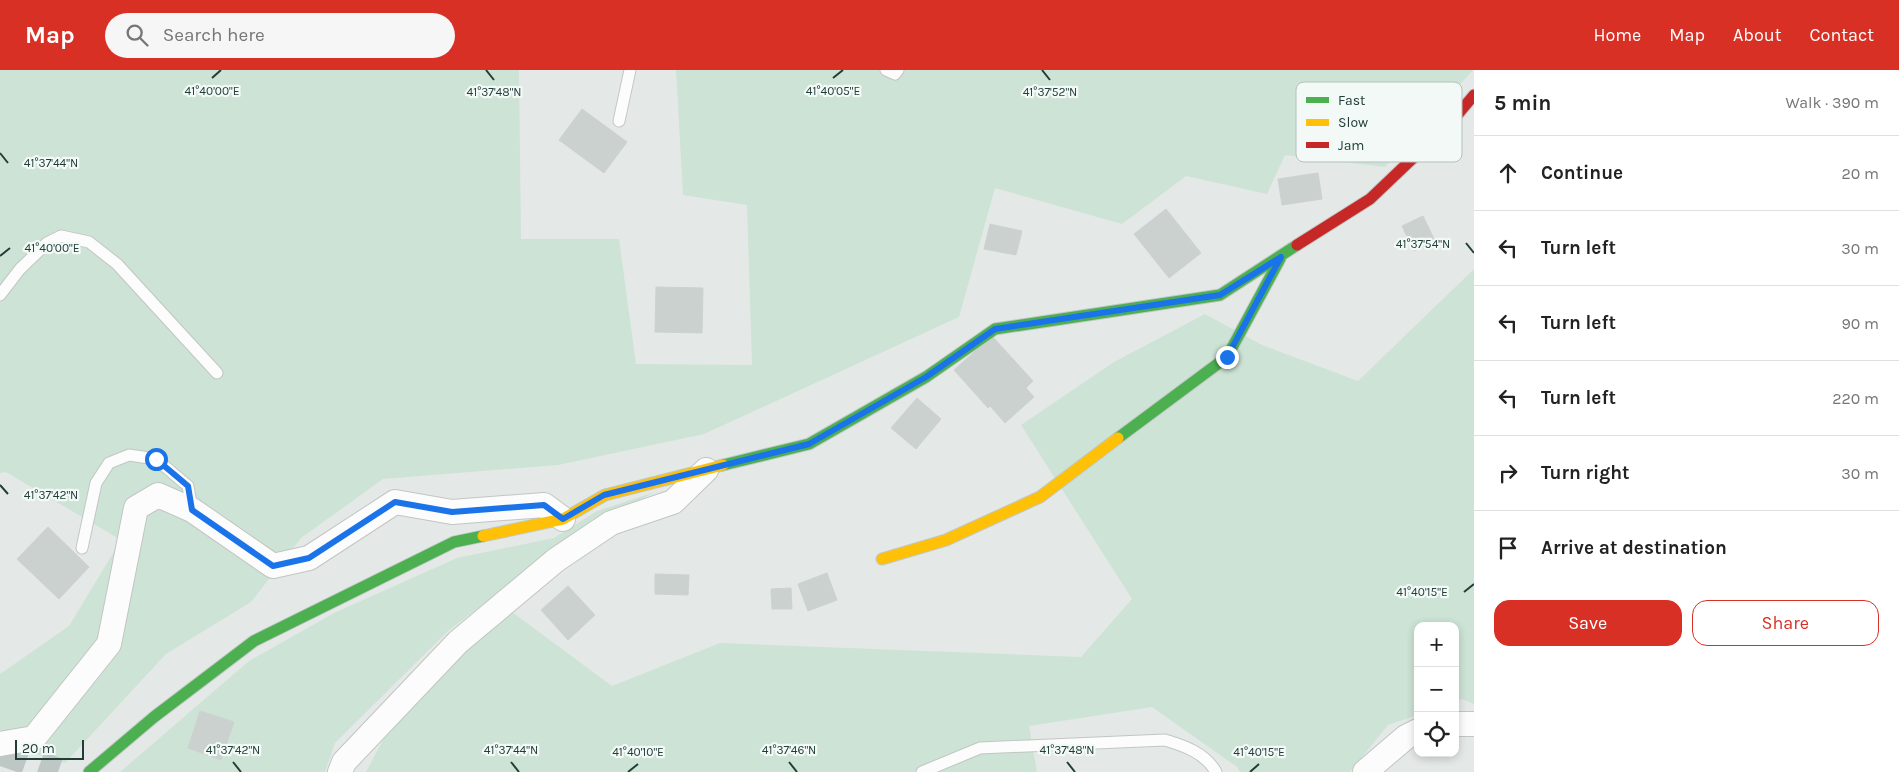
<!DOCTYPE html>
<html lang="en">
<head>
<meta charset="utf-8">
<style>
  :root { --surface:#fff; --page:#f6f6f6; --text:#222; --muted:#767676; --line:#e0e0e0; --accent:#d93025 }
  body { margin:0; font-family:Karla,sans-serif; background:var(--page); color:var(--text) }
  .controls { position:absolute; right:15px; bottom:15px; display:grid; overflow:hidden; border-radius:10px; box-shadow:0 2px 8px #0003 }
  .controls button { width:45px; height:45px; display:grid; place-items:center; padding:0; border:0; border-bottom:1px solid var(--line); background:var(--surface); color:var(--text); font:25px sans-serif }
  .scale { position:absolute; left:15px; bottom:12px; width:69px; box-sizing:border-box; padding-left:5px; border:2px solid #213d38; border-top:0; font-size:14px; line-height:18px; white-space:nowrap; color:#213d38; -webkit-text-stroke:4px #f2f9f6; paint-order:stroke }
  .stop { position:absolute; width:15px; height:15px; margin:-11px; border:4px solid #1a73e8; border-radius:50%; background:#fff }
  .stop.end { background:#1a73e8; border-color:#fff; box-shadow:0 1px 5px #0008 }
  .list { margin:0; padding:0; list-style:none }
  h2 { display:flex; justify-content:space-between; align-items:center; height:65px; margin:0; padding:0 20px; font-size:21px }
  h2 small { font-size:16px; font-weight:400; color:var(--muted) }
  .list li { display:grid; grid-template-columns:32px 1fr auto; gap:15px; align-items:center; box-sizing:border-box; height:75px; padding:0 20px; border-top:1px solid var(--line) }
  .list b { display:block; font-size:19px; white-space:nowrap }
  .list em { font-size:16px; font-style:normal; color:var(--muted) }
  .actions { display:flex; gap:10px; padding:15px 20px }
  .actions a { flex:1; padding:11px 0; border:1px solid var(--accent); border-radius:15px; text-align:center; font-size:18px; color:var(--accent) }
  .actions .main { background:var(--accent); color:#fff }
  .icon { flex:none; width:28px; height:28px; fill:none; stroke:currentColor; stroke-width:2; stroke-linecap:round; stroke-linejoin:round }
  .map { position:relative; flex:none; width:1474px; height:702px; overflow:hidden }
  header { display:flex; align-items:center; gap:30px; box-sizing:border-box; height:70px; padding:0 25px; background:var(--accent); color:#fff }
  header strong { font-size:24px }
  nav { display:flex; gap:28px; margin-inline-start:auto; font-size:18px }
  .search { width:350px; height:45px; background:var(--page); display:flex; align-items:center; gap:12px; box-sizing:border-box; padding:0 18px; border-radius:28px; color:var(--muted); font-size:19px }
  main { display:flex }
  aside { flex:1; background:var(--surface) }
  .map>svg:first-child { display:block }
  .green { fill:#cde3d5 }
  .building { fill:#cbd1cf; stroke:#cdd2d0 }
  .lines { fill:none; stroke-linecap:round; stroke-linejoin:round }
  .highway-tunnel { stroke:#bdc7c4; stroke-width:28; stroke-dasharray:28 14; stroke-linecap:butt }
  .lane-casing { stroke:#c1c6c4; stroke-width:13 }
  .street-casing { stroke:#c1c6c4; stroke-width:26 }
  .fast-casing { stroke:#c0c7c5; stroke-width:13 }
  .slow-casing { stroke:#c0c7c5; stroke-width:13 }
  .jam-casing { stroke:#c0c7c5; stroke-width:13 }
  .lane { stroke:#fbfcfb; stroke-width:11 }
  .street { stroke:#fbfcfb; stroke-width:24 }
  .fast { stroke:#4caf50; stroke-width:11 }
  .slow { stroke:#ffc107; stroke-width:11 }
  .jam { stroke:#c62828; stroke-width:11 }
  .route { stroke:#1a73e8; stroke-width:6 }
  .ticks { fill:none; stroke:#213d38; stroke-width:2 }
  .key { fill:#f2f9f6; stroke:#b3c1bd; stroke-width:1 }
  .key-label { font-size:14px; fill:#213d38 }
  .ticks-label { font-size:12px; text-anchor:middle; fill:#213d38; stroke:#f2f9f6; stroke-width:4.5; stroke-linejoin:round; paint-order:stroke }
</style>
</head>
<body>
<header>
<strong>Map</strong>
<div class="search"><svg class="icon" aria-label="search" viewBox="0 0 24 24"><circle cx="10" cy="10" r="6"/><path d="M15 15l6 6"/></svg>Search here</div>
<nav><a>Home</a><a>Map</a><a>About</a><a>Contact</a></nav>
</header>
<main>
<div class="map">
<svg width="1474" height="702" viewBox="0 0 1474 702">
  <rect width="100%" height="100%" fill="#e4e9e7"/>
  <!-- green -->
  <g class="green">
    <path d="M0,0H519L521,169H619L636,294L752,295L747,135L683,125L676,0H1473L1385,97L1285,85L1267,124L1186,106L1122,154L995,118L959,247L704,364L558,395L383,409L301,468L251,532L166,584L65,693L0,673V604L69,556L121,470L6,402L0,403Z"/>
    <path d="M1474,199V634L1462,629L1455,632V556H1418V645L1388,655L1350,702H1240L1237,697L1152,637L1029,656L1037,702H366L384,668L464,582L512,542L612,616L720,573L1081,587L1132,529L1021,355L1114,292L1205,244L1262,275L1358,311Z"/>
    <path d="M655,422L603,449L551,482L448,561L335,673L325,702H120L249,591L334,543L457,488L554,468L597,441Z"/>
  </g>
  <!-- building -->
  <g class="building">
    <path d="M582,39L627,72L604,103L559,70Z"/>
    <path d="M1318,103L1322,129L1282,135L1278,109Z"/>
    <path d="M1166,139L1201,183L1169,208L1134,164Z"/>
    <path d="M1423,146L1435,171L1414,181L1402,156Z"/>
    <path d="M990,154L1022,161L1016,185L984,179Z"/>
    <path d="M656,217L703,218L702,263L655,262Z"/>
    <path d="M992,266L1033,311L1026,318L1034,327L1005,353L990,336L988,338L954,300Z"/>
    <path d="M917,328L941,349L916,379L891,358Z"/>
    <path d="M48,457L89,497L59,529L17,489Z"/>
    <path d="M827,503L837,530L808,541L798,514Z"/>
    <path d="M655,504L689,505L688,525L655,524Z"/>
    <path d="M568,516L595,545L568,570L541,540Z"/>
    <path d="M791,518L792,539H772L771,519Z"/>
    <path d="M200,641L234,652L221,690L188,678Z"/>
  </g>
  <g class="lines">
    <!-- highway-tunnel -->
    <path class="highway-tunnel" d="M0,681L58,702"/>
    <!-- lane casing -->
    <g class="lane-casing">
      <g id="lane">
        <path d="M886,0L895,4L898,0"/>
        <path d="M619,51L630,0"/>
        <path d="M0,225L20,199L47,173L61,166L89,172L117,194L217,303"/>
        <path d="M82,478L96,413L109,393L129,385L156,389L188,416L192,440"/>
        <path d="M922,702L980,678L1165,670C1185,676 1205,683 1216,702"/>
      </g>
    </g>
    <!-- street casing -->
    <g class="street-casing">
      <g id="street">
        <path d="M1455,654H1474"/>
        <path d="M0,674L34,668L109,574L136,438L158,425L192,440L273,496L309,488L395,432L452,442L544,435L563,449"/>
        <path d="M340,702L344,692L458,572L556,490L611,453L673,432L706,400"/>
        <path d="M1365,702L1406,667L1418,661"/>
      </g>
    </g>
    <!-- fast casing -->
    <g class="fast-casing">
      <g id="fast">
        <path d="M1118,368L1227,287L1280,189"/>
        <path d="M723,395L809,374L926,307L995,259L1220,225L1297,175"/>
        <path d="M89,702L154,647L254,571L454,472L483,466"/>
      </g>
    </g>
    <!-- slow casing -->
    <g class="slow-casing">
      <g id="slow">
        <path d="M483,466L563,449L605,425L723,395"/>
        <path d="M882,489L946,470L1040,427L1118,368"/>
      </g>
    </g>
    <!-- jam casing -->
    <g class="jam-casing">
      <path id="jam" d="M1297,175L1370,129L1453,50L1474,25"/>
    </g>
    <!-- lane -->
    <use href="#lane" class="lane"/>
    <!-- street -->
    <use href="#street" class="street"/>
    <!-- fast -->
    <use href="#fast" class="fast"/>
    <!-- slow -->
    <use href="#slow" class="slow"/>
    <!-- jam -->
    <use href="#jam" class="jam"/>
  </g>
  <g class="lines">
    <!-- route -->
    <path class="route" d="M156,389L188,416L192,440L273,496L309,488L395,432L452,442L544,435L563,449L604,425L809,374L926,307L995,259L1220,225L1281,187L1227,287"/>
  </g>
  <!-- ticks -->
  <path class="ticks" d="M486,0L494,10M1042,0L1050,10M212,8L221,0M833,8L843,0M0,83L8,93M1466,173L1474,183M0,186L10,178M0,415L8,424M1464,522L1474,514M233,692L241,702M511,692L519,702M789,692L797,702M1067,692L1075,702M628,702L638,694M1250,702L1259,694"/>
  <!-- legend -->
  <rect x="1296" y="12" width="166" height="80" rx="8" class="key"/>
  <rect x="1306" y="27" width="23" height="6" fill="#4caf50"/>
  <rect x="1306" y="49" width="23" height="7" fill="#ffc107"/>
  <rect x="1306" y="72" width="23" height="6" fill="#c62828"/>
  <g class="key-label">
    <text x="1338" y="35">Fast</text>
    <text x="1338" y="57">Slow</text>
    <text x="1338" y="80">Jam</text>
  </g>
  <g class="ticks-label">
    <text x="833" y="25">41°40'05"E</text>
    <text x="212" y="25">41°40'00"E</text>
    <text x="494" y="26">41°37'48"N</text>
    <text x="1050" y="26">41°37'52"N</text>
    <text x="51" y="97">41°37'44"N</text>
    <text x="1423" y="178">41°37'54"N</text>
    <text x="52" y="182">41°40'00"E</text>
    <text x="51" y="429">41°37'42"N</text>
    <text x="1422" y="526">41°40'15"E</text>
    <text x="233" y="684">41°37'42"N</text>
    <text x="511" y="684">41°37'44"N</text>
    <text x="789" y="684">41°37'46"N</text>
    <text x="1067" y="684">41°37'48"N</text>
    <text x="638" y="686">41°40'10"E</text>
    <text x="1259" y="686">41°40'15"E</text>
  </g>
</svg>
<div class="controls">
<button>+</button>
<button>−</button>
<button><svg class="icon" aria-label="locate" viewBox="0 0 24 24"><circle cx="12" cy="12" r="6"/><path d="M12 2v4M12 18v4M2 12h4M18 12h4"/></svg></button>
</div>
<div class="scale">20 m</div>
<div class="stop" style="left:156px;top:389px"></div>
<div class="stop end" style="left:1227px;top:287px"></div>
</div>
<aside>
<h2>5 min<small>Walk · 390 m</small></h2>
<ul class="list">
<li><svg class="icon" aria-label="ahead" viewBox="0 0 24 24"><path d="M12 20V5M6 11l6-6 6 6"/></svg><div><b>Continue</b></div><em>20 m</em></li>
<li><svg class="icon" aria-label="left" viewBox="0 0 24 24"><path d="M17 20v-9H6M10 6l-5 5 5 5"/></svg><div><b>Turn left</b></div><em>30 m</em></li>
<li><svg class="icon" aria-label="left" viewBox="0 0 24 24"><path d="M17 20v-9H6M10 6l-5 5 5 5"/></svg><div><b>Turn left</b></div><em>90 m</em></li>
<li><svg class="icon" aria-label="left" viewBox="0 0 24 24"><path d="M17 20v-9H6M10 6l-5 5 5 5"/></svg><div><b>Turn left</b></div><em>220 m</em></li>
<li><svg class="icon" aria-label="right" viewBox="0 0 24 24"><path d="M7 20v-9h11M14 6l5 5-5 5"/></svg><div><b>Turn right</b></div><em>30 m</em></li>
<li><svg class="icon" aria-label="arrive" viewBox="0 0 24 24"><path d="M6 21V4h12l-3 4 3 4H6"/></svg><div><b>Arrive at destination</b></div></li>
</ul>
<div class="actions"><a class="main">Save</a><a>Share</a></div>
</aside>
</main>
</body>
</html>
